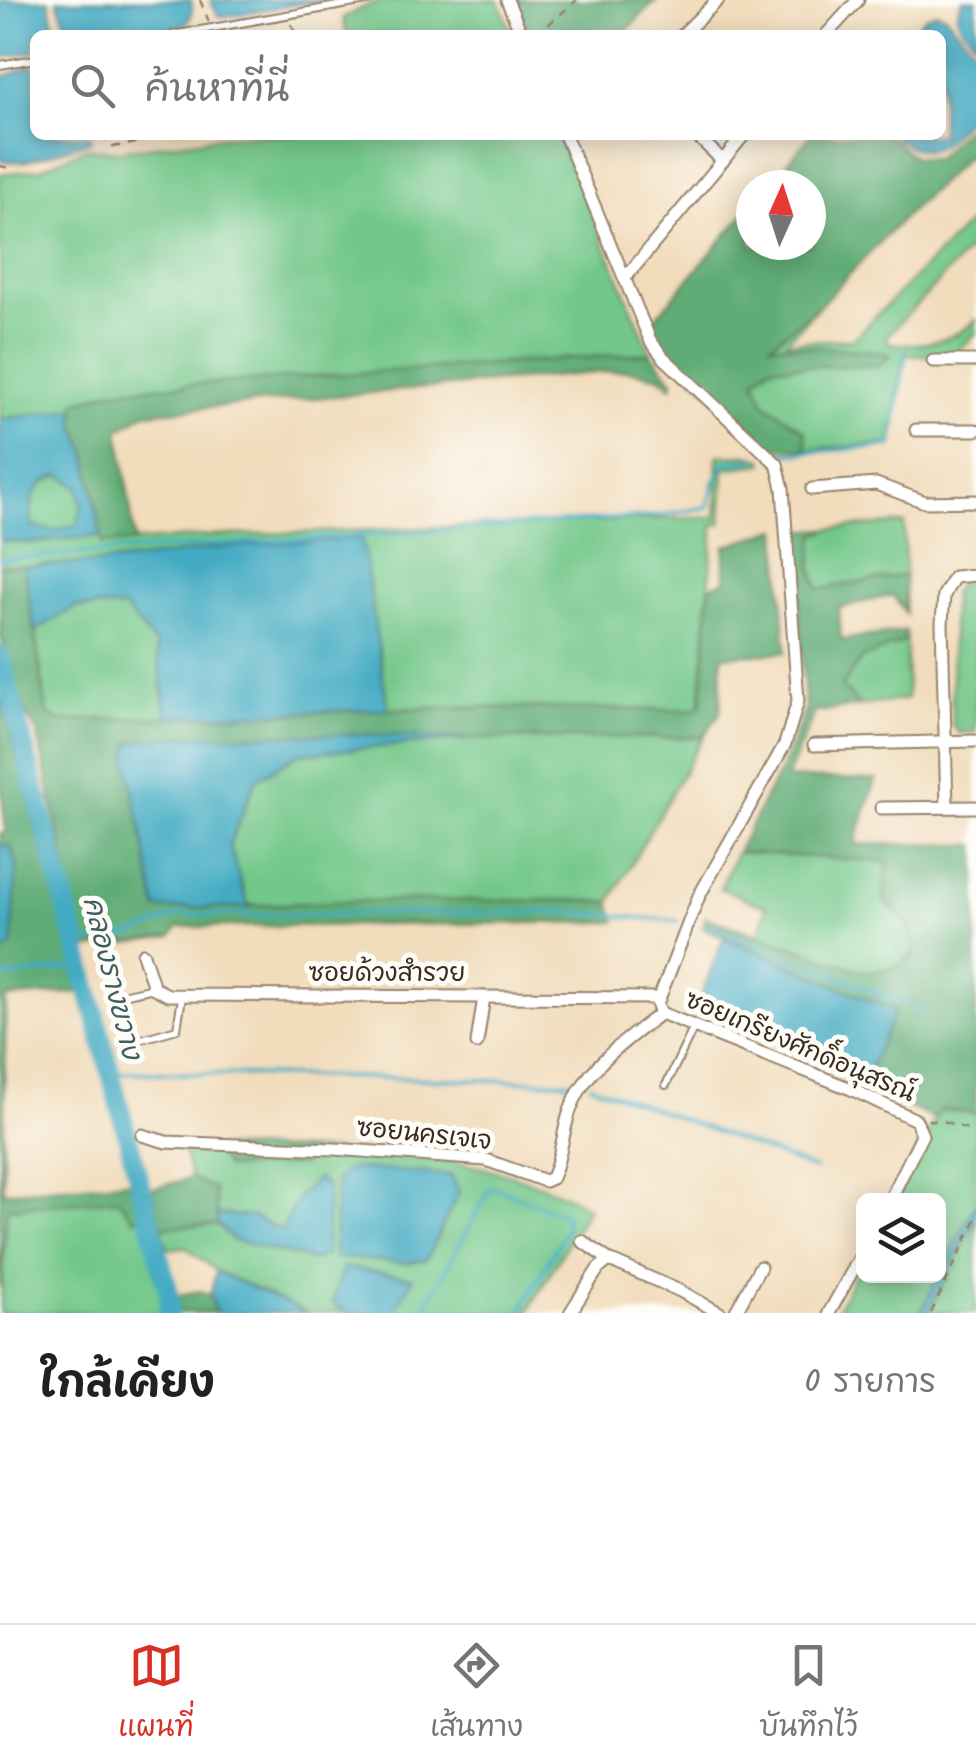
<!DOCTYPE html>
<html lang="th">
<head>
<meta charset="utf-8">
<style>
  :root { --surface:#fff; --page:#f2f2f2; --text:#202124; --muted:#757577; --line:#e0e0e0; --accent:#d93025 }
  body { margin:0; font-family:Kalam,"Playpen Sans Thai",sans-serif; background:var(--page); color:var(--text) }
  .controls { position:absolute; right:30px; bottom:30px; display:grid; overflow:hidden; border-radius:15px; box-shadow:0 5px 25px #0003 }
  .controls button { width:90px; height:90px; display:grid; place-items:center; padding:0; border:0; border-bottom:2px solid var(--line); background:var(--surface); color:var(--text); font:50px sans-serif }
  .compass { position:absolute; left:736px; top:170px; width:90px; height:90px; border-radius:50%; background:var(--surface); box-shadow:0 5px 25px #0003; rotate:3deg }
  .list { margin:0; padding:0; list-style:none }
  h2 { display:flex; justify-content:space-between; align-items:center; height:130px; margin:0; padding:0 40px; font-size:42px }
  h2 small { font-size:32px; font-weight:400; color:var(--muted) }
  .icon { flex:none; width:55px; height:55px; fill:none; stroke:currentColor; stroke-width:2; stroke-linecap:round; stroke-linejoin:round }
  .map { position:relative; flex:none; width:976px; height:1313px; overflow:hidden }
  .search { position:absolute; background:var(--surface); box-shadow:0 5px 25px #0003; left:30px; right:30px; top:30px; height:110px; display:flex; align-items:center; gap:25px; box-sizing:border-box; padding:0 35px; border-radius:15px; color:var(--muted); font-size:38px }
  .sheet { height:310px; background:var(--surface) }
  nav { display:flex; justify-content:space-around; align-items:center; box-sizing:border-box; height:140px; border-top:2px solid var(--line); background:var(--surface); font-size:28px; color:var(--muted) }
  nav a { display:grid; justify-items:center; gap:5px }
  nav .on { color:var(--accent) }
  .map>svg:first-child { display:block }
  .green { fill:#73c78a; stroke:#577854; stroke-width:2.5 }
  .forest { fill:#5eac76; stroke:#4c6b4a; stroke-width:2.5 }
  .water { fill:#43abc3; stroke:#3f6a70; stroke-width:2.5; fill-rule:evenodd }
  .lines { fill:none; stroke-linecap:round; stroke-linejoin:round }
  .stream { stroke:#43abc3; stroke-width:4 }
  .river { stroke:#43abc3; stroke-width:20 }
  .service-casing { stroke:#96836c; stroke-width:10 }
  .minor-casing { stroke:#96836c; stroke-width:15 }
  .path { stroke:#96836c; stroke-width:2.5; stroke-dasharray:8 8; stroke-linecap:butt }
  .service { stroke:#fff; stroke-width:6 }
  .minor { stroke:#fff; stroke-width:11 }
  .labels { text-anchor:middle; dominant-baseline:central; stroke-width:10; stroke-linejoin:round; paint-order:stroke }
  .street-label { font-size:25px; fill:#3b2a1e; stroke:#fdfcf7 }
  .water-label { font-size:28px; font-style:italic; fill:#3e5e60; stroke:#fdfcf7 }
</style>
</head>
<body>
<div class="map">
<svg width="976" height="1313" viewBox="0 0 976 1313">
  <rect width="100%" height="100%" fill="#fdfcf7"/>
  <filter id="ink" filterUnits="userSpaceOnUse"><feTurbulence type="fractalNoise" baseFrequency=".01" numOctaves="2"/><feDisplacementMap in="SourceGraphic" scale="20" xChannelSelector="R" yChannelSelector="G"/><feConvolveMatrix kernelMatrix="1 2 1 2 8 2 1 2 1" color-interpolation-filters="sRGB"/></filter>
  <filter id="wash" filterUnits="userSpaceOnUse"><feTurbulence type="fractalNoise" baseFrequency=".0048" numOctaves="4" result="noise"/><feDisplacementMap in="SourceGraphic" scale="40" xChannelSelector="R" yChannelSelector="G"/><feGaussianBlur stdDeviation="2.25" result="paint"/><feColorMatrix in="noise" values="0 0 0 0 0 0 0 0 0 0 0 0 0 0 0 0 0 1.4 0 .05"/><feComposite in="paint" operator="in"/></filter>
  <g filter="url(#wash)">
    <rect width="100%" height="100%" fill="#f1dcbb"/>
    <!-- green -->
    <g class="green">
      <path d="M398,0H498L513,35H347L343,18L371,4Z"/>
      <path d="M235,135H558L651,353L113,390L77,402L76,409L0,419V174L40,169L86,148L118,151Z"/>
      <path d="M976,216V242L887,336L889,343C919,348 955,341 976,320V333L955,355H904L891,444L807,449L805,431L765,403L755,380L770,366H879L890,355L874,351L770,345L818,307L786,342L853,339Z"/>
      <path d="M747,455L763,459V464L724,469L721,524H714L700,706L689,710L456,707L388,709L361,539L43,568L0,565V541L29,543L101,536L103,544L208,536L716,517L718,456Z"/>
      <path d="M60,475L78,487L82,506L78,524L55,531L31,527C30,498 31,486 60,475Z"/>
      <path d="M904,523L905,575L819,590L811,566L815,536L828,529Z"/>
      <path d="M958,582H976V732L959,733L952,724V595Z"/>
      <path d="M76,607L124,608L156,645L167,717L60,721L47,714L35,631Z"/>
      <path d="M906,641L907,699L860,706L842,686L862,658Z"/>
      <path d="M703,737L610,902L359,901L249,907L229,846L256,780L299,754L466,739Z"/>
      <path d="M737,852L888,862L884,893L886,903L909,926L914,952L901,965L867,973L758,935L767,907L720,888Z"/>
      <path d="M939,1110L976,1113V1203L920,1313H835L863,1259L864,1276H938V1200H894Z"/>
      <path d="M182,1148C307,1151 480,1142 588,1208L527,1313H307L216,1271L186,1247L168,1249L161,1227L218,1225L233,1240L312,1260L298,1197L282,1231L254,1217L217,1214L214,1189L191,1178Z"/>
      <path d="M118,1199L134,1218L142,1214L166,1294V1313H0L7,1208Z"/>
      <path d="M976,1219V1313H928Z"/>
    </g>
    <!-- forest -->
    <g class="forest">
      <path d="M516,0H657L622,35H531Z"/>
      <path d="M976,118V148L906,215L818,307L771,344L875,351L891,355L879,366H770L755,380L765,403L805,431L807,449L774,448L668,354L651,323L751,206V245H811V185H769L811,135H886L915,158H936Z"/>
      <path d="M651,353L673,380L672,387L660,377L628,370L145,413L119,430L135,542L102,544L87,453L74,423L76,402L113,390Z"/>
      <path d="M778,529L786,652L722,656L720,713L703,737L466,739L358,734L131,742L127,758L158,909L359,901L578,900L610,902L616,922L179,927L171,937L83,949L38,735L24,709L17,704L0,634V565L24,566L47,714L60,721L456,707L689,710L701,706L710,586L725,581V546Z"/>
      <path d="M828,529L815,536L811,566L819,589L905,575V613L893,595L839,608L841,640L906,631V641L862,658L842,686L860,706L815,712L786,778L876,780L855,844L976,845V1113L940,1110L935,1119L862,1086L894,1011L702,927L705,917L867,973L901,965L914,952L909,926L886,903L884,893L888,862L737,852L782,766L805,711L796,531Z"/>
      <path d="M0,694L81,992L6,998L3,1192L131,1181L142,1214L134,1219L118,1199L7,1208L0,1288V954L12,945L10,846L0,845V833L6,832L0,776Z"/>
      <path d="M215,1147L312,1151L304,1164L226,1168Z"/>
      <path d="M191,1178L214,1189L218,1225L161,1227L151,1189Z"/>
      <path d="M201,1291L210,1296L216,1313H178V1295Z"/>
    </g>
    <!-- water -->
    <g class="water">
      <path d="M0,0H49L56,33L35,35V52L0,58Z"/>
      <path d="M57,0H191C194,11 191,22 180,27C160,36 99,35 75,35L69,33Z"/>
      <path d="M210,0H326L227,16H218Z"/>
      <path d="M963,0H976V43C963,28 950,19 963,0Z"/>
      <path d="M936,12L945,15L976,51V109C946,139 934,169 892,135H941V35H909L925,17Z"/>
      <path d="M30,66H35V135H90L91,141L24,162L1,161L0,78Z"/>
      <path d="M76,409L74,423L87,453L101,536L29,543L0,541V419ZM60,475L78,487L82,506L78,524L55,531L32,527C29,499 32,485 60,475Z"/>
      <path d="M362,538L388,709L167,717L156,645L124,608L76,607L35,631L24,566L124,561L224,547Z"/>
      <path d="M358,734L466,739L298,754L256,780L229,845L249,907L157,909L127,758L131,742L185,736Z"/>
      <path d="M0,845L10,846L17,865L12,946L0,954Z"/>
      <path d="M724,937L895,1011L867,1073L698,1004Z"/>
      <path d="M355,1168L451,1175L459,1192L426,1260L403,1263L334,1257L336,1180L345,1171Z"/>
      <path d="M317,1178L328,1187L326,1256L312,1260L233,1240L218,1225L217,1214L254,1217L282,1231L298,1197Z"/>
      <path d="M976,1203V1219L928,1313H920Z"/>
      <path d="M343,1267L413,1278L394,1313H347L332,1303Z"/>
      <path d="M216,1271L307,1313H216L210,1296Z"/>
    </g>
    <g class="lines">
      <!-- stream -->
      <g class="stream">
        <path d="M779,454L892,446L906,351"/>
        <path d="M0,559L657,516L708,507L714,483L725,463L757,459"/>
        <path d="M706,925L924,1011"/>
        <path d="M74,944L134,934L178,915L572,912L677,921"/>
        <path d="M0,978L80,967"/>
        <path d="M109,1072L572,1082"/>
        <path d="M591,1085L815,1169"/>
        <path d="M422,1313L490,1189H498L566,1216L565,1232L519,1313"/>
      </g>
      <!-- river -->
      <path class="river" d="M0,656L169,1293V1313"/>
    </g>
  </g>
  <g filter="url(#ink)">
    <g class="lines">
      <!-- service casing -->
      <g class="service-casing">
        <g id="service">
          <path d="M172,35L372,0"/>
          <path d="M0,65L35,59"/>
          <path d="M122,995L154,988"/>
          <path d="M142,1039L177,1029L182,997"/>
          <path d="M666,1085L694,1027"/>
        </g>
      </g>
      <!-- minor casing -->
      <g class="minor-casing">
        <g id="minor">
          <path d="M507,0L522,35"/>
          <path d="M682,35L718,0"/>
          <path d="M826,35L858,0"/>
          <path d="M565,135L650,340L663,357L777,464L783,488L798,701L785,744L699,896L657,1004L661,1013L851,1089L916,1120L922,1135L890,1200"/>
          <path d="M696,135L723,161"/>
          <path d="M626,277L744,135"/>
          <path d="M933,361H976"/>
          <path d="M916,430H976"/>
          <path d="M812,489L876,484L925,502L976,501"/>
          <path d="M814,745L976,741"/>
          <path d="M947,807L942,623L944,595L954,577L976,575"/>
          <path d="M881,808L976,807"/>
          <path d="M143,954L154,988L168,995L658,998"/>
          <path d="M477,1043L484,997"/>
          <path d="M142,1135L166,1142L334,1149L486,1160L545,1181L552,1178C561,1158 562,1137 568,1117C582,1069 624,1042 661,1013"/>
          <path d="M582,1241L609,1260"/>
          <path d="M570,1313L598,1269L609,1260L680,1291L720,1313"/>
          <path d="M735,1313L760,1267"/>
          <path d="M829,1313L864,1250"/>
        </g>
      </g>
      <!-- path -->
      <g class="path">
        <path d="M200,0L209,22"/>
        <path d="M291,24L298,35"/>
        <path d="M536,35L577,0"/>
        <path d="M101,135L113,147L142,142L141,135"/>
        <path d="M0,166L10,168"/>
        <path d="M928,1120L943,1121L976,1132"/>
        <path d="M931,1313L976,1219"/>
      </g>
      <!-- service -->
      <use href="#service" class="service"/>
      <!-- minor -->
      <use href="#minor" class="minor"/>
    </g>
  </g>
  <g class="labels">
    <!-- street labels -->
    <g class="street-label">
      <text x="387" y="974">ซอยด้วงสำรวย</text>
      <text transform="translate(800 1047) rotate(23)">ซอยเกรียงศักดิ์อนุสรณ์</text>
      <text transform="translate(424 1135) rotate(6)">ซอยนครเจเจ</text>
    </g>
    <!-- water labels -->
    <g class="water-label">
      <text transform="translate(111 978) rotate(76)">คลองรางขวาง</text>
    </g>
  </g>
</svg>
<div class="controls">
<button><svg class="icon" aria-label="layers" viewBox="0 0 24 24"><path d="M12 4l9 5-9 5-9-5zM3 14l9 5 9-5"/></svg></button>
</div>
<svg class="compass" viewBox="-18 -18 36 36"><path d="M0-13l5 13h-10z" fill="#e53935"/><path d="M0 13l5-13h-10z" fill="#757577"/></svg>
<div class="search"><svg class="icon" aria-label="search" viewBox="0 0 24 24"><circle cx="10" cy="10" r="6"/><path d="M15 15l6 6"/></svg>ค้นหาที่นี่</div>
</div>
<section class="sheet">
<h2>ใกล้เคียง<small>0 รายการ</small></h2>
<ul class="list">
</ul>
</section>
<nav>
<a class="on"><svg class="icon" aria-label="map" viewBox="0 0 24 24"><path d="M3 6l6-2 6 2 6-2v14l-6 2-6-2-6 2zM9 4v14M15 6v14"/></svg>แผนที่</a>
<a><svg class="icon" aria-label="directions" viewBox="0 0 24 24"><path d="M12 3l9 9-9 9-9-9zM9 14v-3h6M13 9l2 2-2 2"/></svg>เส้นทาง</a>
<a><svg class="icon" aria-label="saved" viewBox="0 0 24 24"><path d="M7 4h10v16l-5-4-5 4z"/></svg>บันทึกไว้</a>
</nav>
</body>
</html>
